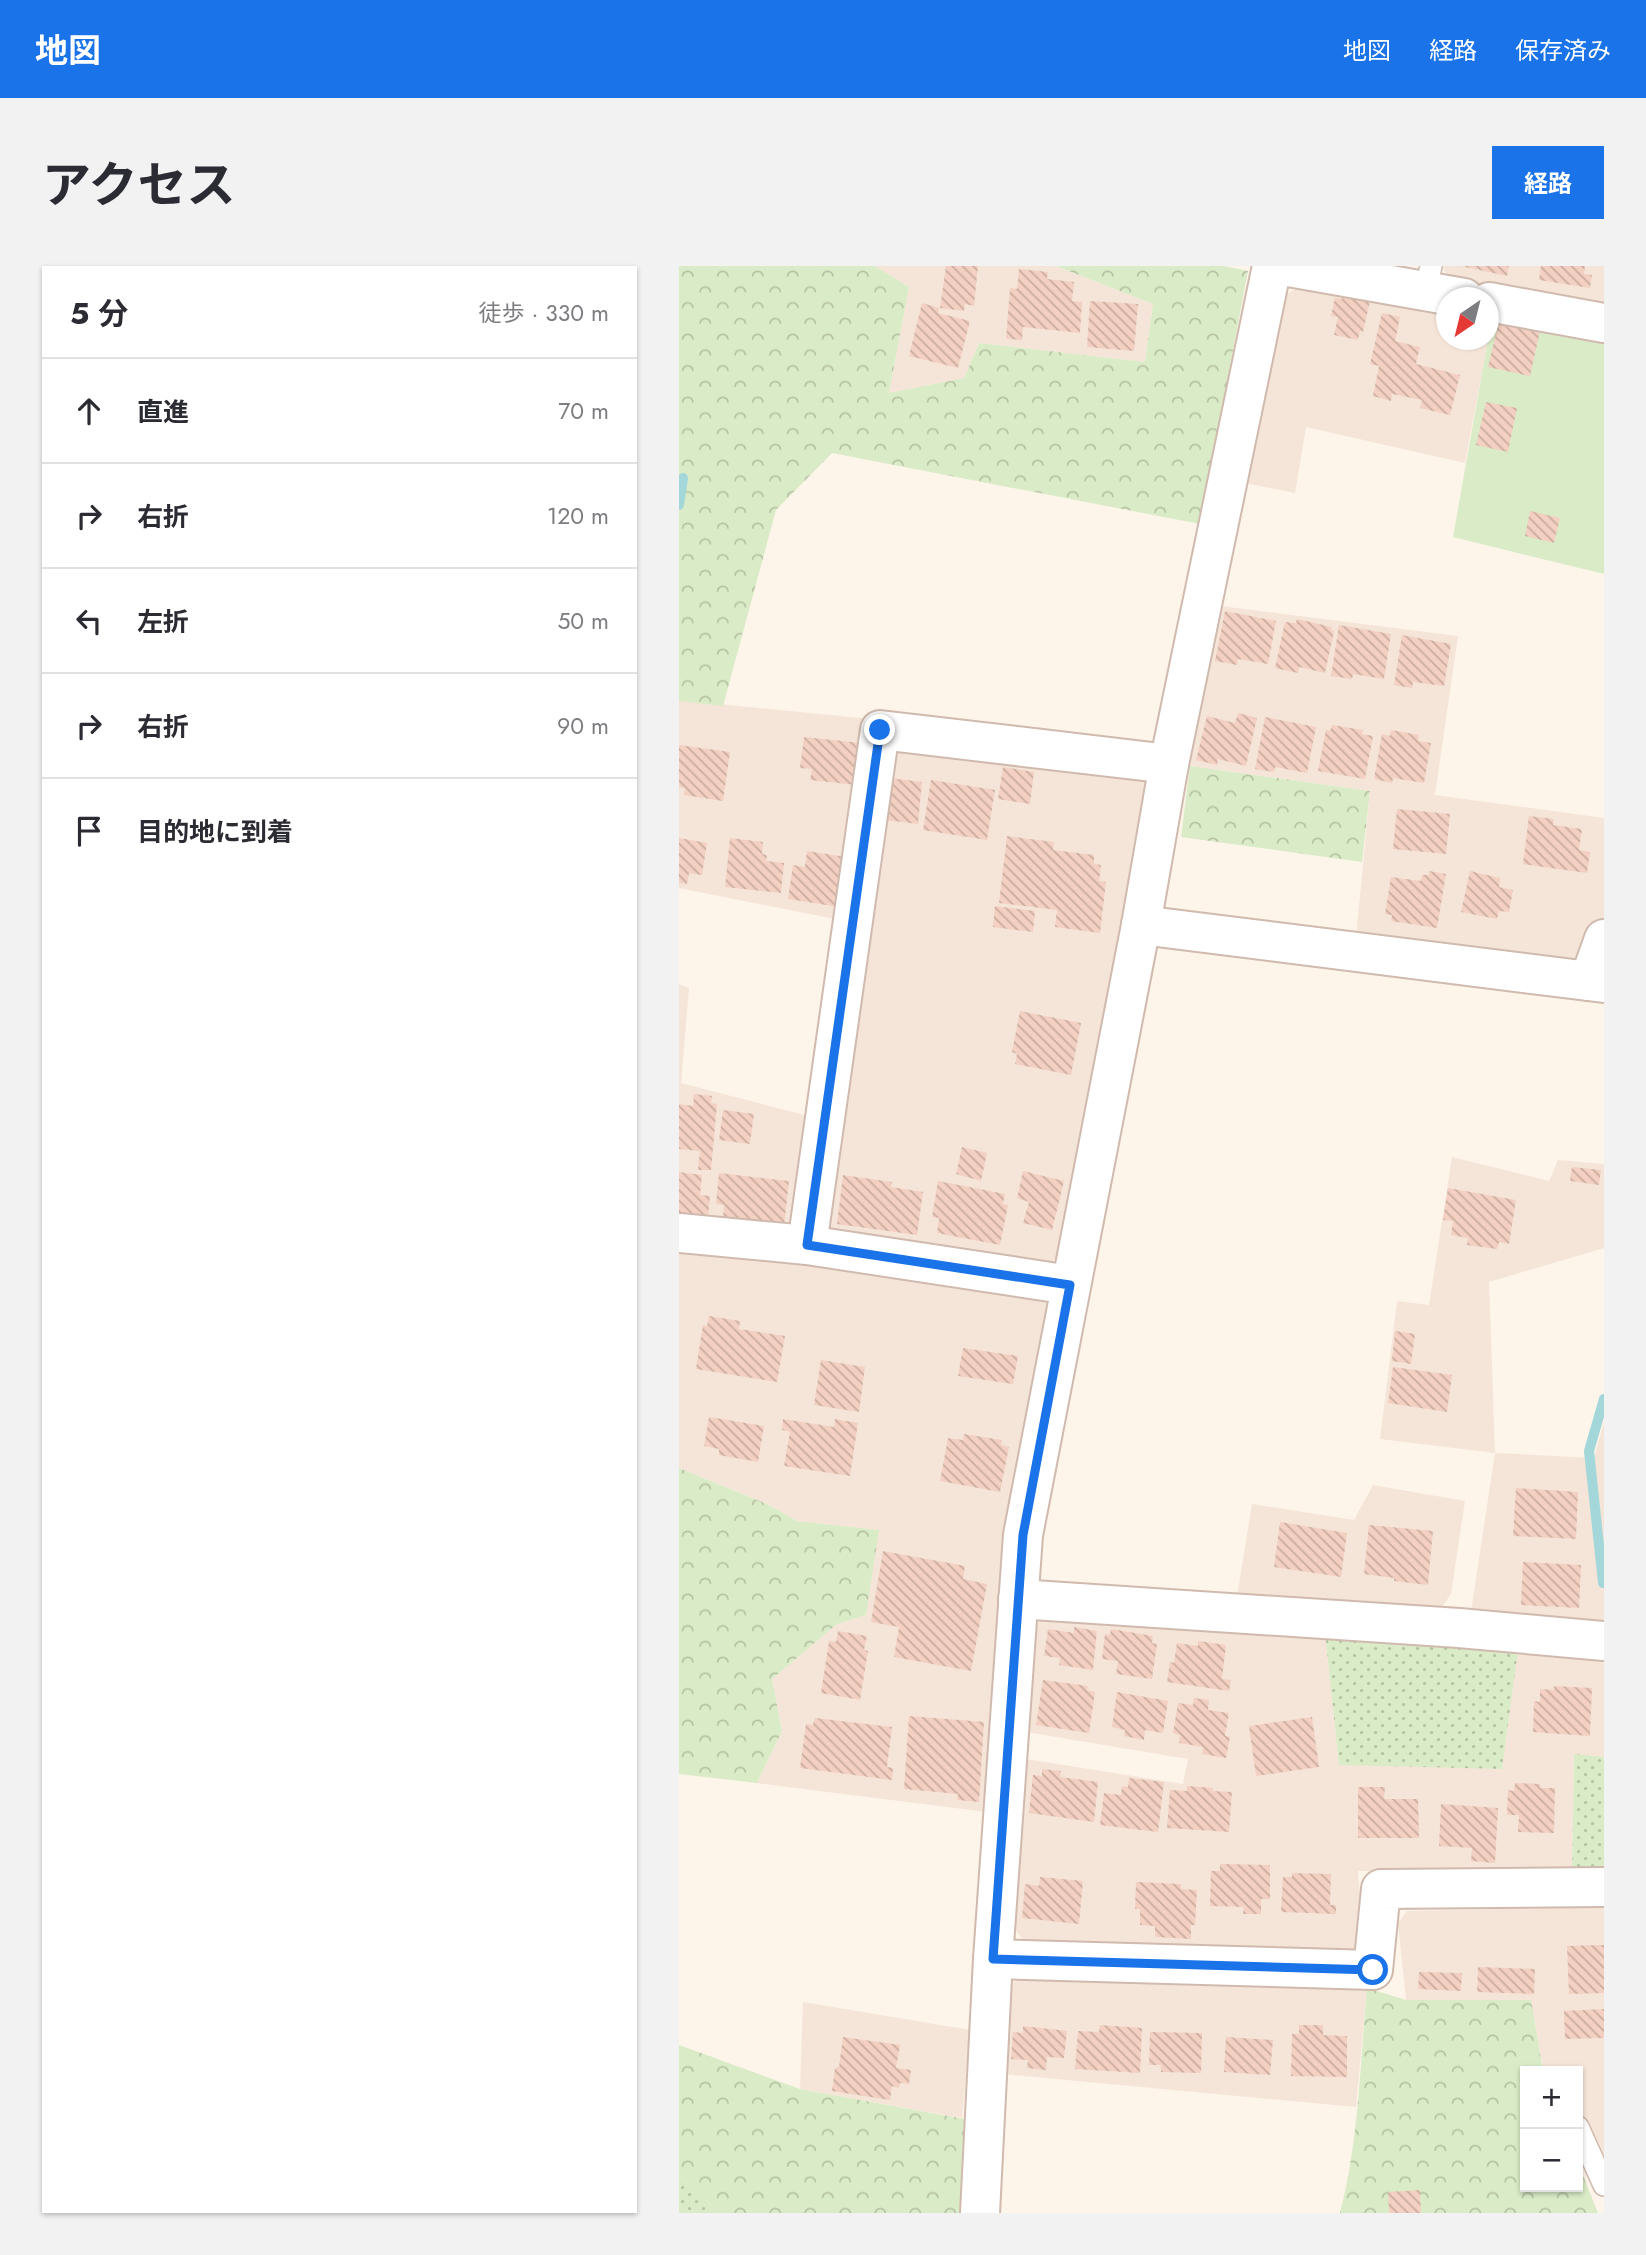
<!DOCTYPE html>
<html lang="ja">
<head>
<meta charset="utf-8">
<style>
  :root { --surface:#fff; --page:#f2f2f3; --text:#2b2b33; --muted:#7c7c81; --line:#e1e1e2; --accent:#1a73e8 }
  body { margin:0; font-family:Jost,"Noto Sans JP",sans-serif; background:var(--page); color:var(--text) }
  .controls { position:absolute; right:21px; bottom:21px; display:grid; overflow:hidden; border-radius:0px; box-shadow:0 2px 5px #0004 }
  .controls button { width:63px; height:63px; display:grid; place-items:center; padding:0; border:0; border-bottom:2px solid var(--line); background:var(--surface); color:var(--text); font:35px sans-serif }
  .compass { position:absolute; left:757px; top:21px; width:63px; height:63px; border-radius:50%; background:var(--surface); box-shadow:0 2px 5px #0004; rotate:215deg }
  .stop { position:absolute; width:21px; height:21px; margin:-16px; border:5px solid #1a73e8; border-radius:50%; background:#fff }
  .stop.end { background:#1a73e8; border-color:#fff; box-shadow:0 2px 7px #0008 }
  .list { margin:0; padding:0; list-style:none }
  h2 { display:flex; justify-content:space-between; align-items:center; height:91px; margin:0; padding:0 28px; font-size:30px }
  h2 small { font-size:23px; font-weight:400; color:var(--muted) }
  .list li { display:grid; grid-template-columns:46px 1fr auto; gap:21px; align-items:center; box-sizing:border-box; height:105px; padding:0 28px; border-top:2px solid var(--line) }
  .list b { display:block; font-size:26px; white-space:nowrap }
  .list em { font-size:23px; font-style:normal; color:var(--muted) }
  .icon { flex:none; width:38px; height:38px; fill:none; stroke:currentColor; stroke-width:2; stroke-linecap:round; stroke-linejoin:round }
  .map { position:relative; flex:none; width:925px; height:1947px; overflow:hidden; border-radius:0px }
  header { display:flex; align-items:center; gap:42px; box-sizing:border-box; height:98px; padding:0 35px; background:var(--accent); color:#fff }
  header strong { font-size:33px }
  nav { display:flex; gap:38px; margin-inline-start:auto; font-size:24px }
  .intro { display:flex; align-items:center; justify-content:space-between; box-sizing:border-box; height:168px; padding:0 42px }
  h1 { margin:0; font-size:49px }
  .button { padding:18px 32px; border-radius:0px; background:var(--accent); color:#fff; font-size:24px; font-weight:700 }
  main { display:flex; gap:42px; padding:0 42px }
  aside { flex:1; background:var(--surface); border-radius:0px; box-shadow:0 2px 5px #0004 }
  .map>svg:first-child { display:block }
  .residential { fill:#f5e5d8 }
  .grass { fill:url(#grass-dots) }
  .forest { fill:url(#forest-crowns) }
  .green { fill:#daecc7 }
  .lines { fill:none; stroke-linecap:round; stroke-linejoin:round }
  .stream { stroke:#a3d7da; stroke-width:10 }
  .building { fill:url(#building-back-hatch) }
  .lane-casing { stroke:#d0baae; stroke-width:24 }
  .street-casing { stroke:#d0baae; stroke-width:42 }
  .lane { stroke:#fff; stroke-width:21 }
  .street { stroke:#fff; stroke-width:38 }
  .route { stroke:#1a73e8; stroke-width:9 }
</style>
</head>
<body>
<header>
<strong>地図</strong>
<nav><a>地図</a><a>経路</a><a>保存済み</a></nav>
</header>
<div class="intro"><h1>アクセス</h1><a class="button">経路</a></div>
<main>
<aside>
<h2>5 分<small>徒歩 · 330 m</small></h2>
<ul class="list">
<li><svg class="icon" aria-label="ahead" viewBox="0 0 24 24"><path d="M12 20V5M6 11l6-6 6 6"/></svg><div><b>直進</b></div><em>70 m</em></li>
<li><svg class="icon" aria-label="right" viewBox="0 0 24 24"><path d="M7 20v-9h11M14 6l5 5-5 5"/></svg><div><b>右折</b></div><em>120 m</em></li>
<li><svg class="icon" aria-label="left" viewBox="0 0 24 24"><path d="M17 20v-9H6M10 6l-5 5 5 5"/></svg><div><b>左折</b></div><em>50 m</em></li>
<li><svg class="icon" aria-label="right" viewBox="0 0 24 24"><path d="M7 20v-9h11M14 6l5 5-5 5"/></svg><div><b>右折</b></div><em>90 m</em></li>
<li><svg class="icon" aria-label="arrive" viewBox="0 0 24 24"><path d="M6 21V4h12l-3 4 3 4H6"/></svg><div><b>目的地に到着</b></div></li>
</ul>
</aside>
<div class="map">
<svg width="925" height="1947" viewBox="0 0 925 1947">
  <defs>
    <pattern id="grass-dots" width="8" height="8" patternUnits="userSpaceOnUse" patternTransform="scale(1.75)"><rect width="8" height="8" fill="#daecc7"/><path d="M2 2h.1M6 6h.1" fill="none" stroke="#b6c2a4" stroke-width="1.8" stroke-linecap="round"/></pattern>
    <pattern id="forest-crowns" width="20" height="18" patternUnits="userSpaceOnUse" patternTransform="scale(1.75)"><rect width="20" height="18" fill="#daecc7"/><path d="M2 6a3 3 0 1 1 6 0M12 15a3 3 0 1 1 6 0" fill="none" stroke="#b6c2a4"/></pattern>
    <pattern id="building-back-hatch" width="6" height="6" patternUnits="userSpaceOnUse" patternTransform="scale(1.75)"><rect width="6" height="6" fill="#f3d0c1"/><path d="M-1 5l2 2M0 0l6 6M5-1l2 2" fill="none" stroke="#caac9f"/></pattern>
  </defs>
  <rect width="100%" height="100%" fill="#fdf4ea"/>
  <!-- residential -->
  <g class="residential">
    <path d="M196,0H377L474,38L466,96L300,77L285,112L210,127L230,21Z"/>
    <path d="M762,0H925V41L919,45L772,13Z"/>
    <path d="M631,15L767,42L768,74H809L786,197L627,161L616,227L566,217L604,30Z"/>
    <path d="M542,340L779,370L756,529L925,552V651L907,703L677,672L691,525L511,500Z"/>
    <path d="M0,434L191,453L161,654L0,622Z"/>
    <path d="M209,481L462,509L474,518L377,993L363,1001L143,965Z"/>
    <path d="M0,718L10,722L2,817L133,851L117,966L0,953Z"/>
    <path d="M773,891L870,915L879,894L925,898V982L810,1016L816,1187L915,1192L925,1156V1361L792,1346L816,1187L701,1173L718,1035L750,1039Z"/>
    <path d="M0,984L359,1026L370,1042L308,1546L78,1517L103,1465L93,1413L158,1358L187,1349L199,1264L118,1255L88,1238L0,1202Z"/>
    <path d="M694,1219L786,1235L772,1328L758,1348L558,1331L573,1238L675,1254Z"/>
    <path d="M375,1345L646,1367L660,1498L839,1384L925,1392V1491L895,1489L893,1605H679L685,1678L675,1688L346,1676L335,1663L347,1493L504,1518L509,1493L347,1466L357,1358Z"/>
    <path d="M925,1641V1897L899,1839V1805H864L852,1734H727L719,1657L728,1645Z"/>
    <path d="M344,1709L688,1722L677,1841L324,1808L332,1719Z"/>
    <path d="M124,1736L291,1764L283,1852L121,1823Z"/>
  </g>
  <!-- grass -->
  <g class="grass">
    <path d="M646,1367L839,1384L823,1503L660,1499Z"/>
    <path d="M895,1488L925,1491V1604L893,1605Z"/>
    <path d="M0,1908L41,1947H0Z"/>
  </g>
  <!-- forest -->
  <g class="forest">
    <path d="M0,0H196L230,21L210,127L285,112L300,77L466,96L474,38L377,0H545L569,5L521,258L153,187L97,244L44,440L0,435Z"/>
    <path d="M511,500L691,525L683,596L502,571Z"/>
    <path d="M0,1202L88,1238L118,1255L200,1264L187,1349L158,1358L93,1413L103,1465L78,1517L0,1508Z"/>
    <path d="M688,1722L727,1734H852L864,1805H846V1921H899V1897L919,1947H661C680,1874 681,1797 688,1722Z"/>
    <path d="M0,1779L121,1823L297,1855L290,1947H41L0,1908Z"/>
  </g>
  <!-- green -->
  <path class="green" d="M813,51L925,75V308L774,271Z"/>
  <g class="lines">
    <!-- stream -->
    <g class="stream">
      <path d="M0,239L4,212"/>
      <path d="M924,1317L910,1185L925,1133"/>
    </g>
  </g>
  <!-- building -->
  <g class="building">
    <path d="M267,0H299L295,40L286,38L285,45L261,42Z"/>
    <path d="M782,0H830L828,10Z"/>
    <path d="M862,0H906L905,8L913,9L911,22L860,14Z"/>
    <path d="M340,3L369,6L368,13L395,16L393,35L403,36L401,67L344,61L343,74L327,73L331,22L338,23Z"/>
    <path d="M663,29L691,35L684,66L681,65L679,74L655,69L659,51L652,50L656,32L663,33Z"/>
    <path d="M411,35L459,38L455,85L408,81Z"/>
    <path d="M243,37L260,42L259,47L291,55L279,102L230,90Z"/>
    <path d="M703,47L721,51L716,75L741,81L737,98L781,109L771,149L741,142L743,134L713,128L712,135L694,130L700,100L691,98Z"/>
    <path d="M820,55L861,65L851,110L809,101Z"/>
    <path d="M807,136L838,142L829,186L797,179Z"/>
    <path d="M851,245L881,252L875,277L846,270Z"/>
    <path d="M546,345L597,355L589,398L559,393L558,399L536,395Z"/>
    <path d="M618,353L653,361L652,364L655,365L646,407L620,401L619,407L596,402L606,356L617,357Z"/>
    <path d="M660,359L712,368L705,413L674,408L673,413L652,410Z"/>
    <path d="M723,369L772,378L765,420L734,416L733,422L715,419Z"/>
    <path d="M559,447L578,452L567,500L539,493L538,499L517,494L528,450L556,457Z"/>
    <path d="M586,451L637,461L628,507L596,501L595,506L576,503Z"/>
    <path d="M653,459L684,464L683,468L694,470L686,513L639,505L647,464L651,465Z"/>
    <path d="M712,464L740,469L739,475L752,477L745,517L714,512L713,517L695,513L703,468L711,470Z"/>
    <path d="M125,471L182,477L177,519L131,514L133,503L121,502Z"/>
    <path d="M0,479L51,486L44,535L5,529L6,522L0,521Z"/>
    <path d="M324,501L355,506L351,538L319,533Z"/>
    <path d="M210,512L243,516L239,558L206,554Z"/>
    <path d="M252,514L316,524L308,574L244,564Z"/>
    <path d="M718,543L771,548L767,588L714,583Z"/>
    <path d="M850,550L875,553L874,559L903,563L900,584L911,586L908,607L844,598Z"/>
    <path d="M328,570L375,576L374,584L415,589V598L422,599L420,615L427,616L421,667L376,661L378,644L320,637Z"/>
    <path d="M0,572L28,577L23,609L10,607L8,618L0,617Z"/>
    <path d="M51,572L84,576L83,588L88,589L87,595L105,597L102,627L46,621Z"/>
    <path d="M128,585L167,591L160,641L109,633L114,599L126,601Z"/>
    <path d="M750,605L767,608L758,662L712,655L713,649L706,648L712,611L742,615L743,609H750Z"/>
    <path d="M791,605L821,612L820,621L834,624L830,646L820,645L818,653L782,646Z"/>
    <path d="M316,640L356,645L354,666L314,661Z"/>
    <path d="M341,745L402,757L392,809L336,798L338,788L333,786Z"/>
    <path d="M15,828L33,830L32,837L38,838L32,904H19L21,885L0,883V838L14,840Z"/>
    <path d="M44,844L75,848L71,878L40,874Z"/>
    <path d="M283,881L308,887L302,915L277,908Z"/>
    <path d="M893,901L922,904L920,919L891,915Z"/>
    <path d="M344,905L385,915L373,964L344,957L350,936L338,932Z"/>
    <path d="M0,906L23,909L21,929L31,930L29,952L0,949Z"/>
    <path d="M40,907L110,915L105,960L44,953L45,939L37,938Z"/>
    <path d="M164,909L213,916L212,921L244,926L238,969L158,958Z"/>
    <path d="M259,915L326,928L324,938L329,939L321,979L258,967L260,952L253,951Z"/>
    <path d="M769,922L837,934L830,978L820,976L818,983L788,979L789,972L772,969L774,955L764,954Z"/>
    <path d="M30,1050L61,1055L60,1063L106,1070L98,1116L17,1103L24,1059L28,1060Z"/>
    <path d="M716,1065L736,1068L732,1098L713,1095Z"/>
    <path d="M284,1082L339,1090L334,1118L279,1110Z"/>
    <path d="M142,1094L186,1101L180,1146L135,1139Z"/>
    <path d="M714,1101L773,1109L768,1146L709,1137Z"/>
    <path d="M30,1151L85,1160L79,1196L40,1189V1183L25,1180Z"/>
    <path d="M104,1153L155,1161L156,1153L179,1157L171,1210L105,1200L111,1166L103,1164Z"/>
    <path d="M285,1168L323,1174L322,1179L330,1181L321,1226L261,1215L269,1172L284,1174Z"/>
    <path d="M837,1222L899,1226L897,1273L834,1270Z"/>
    <path d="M601,1256L668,1267L662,1311L595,1301Z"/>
    <path d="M690,1259L754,1265L749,1319L715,1315V1312L685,1308Z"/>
    <path d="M204,1285L286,1300L284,1313L308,1318L292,1405L215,1391L220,1361L192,1356Z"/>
    <path d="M844,1296L902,1299L900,1342L842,1339Z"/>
    <path d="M395,1361L418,1365L414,1404L380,1399L381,1392L365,1390L369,1363L395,1367Z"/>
    <path d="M432,1363L474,1370L473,1377L478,1378L473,1413L437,1408L439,1395L423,1393L426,1368L431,1369Z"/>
    <path d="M159,1365L188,1370L185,1384L189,1385L181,1434L142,1427L150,1375L157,1376Z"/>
    <path d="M519,1375L547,1379L543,1413L552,1414L550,1425L488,1416L491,1396L495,1397L498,1377L519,1380Z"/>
    <path d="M364,1414L409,1420L408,1424L416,1426L410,1467L357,1459Z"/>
    <path d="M875,1420L913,1422L911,1470L854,1466L855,1435L861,1436V1423L875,1424Z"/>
    <path d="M438,1426L489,1435L484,1467L466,1464L465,1474L445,1470L446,1464L433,1461Z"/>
    <path d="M515,1432L530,1434L529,1444L550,1447L546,1470L551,1471L547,1492L523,1488L524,1481L500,1477L501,1469L494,1467L499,1437L514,1439Z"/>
    <path d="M230,1450L305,1456L300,1536L278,1534L279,1528L225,1523Z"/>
    <path d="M633,1451L640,1501L577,1510L570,1460Z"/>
    <path d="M136,1452L213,1461L208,1501L214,1502L213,1514L121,1502L127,1458L134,1459Z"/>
    <path d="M363,1503L382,1505L381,1511L419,1516L415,1556L350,1547L354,1509L363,1510Z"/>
    <path d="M450,1512L485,1516L479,1566L421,1559L425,1527L442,1529L443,1520L449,1521Z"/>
    <path d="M836,1517L861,1518V1522H876L875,1567L839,1566L840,1549H828L829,1524L835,1525Z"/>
    <path d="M508,1520L534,1522L533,1525L553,1526L550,1566L488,1562L491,1524L508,1525Z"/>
    <path d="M679,1521H706L705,1533H739L740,1572H679Z"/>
    <path d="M762,1538L819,1542L816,1597L792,1595L793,1582L760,1580Z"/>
    <path d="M541,1598L591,1599V1633H582V1648H564L565,1641L531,1640L532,1605H541Z"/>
    <path d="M613,1607L652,1608L651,1639H657V1648L602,1646L604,1611H613Z"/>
    <path d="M361,1611L404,1615L400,1658L343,1652L346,1618L360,1620Z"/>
    <path d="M457,1616L502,1618V1623L518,1624L516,1659H512V1673L476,1671V1660L461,1659V1643H456Z"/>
    <path d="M925,1679V1727L890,1728L888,1680Z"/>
    <path d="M799,1701L856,1703L855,1728L798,1726Z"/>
    <path d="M740,1706L783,1707L782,1725L739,1723Z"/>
    <path d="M925,1743V1772L886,1773L885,1745Z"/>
    <path d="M421,1759L463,1762L461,1807L396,1803L399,1765L420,1766Z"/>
    <path d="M620,1759H644V1769L668,1770V1811L612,1810L613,1768H620Z"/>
    <path d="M344,1760L388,1765L385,1792L368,1791L367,1804L348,1802L349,1794L332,1793L334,1766L344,1767Z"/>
    <path d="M471,1766L523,1767L522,1807L482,1806V1799H470Z"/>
    <path d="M164,1771L221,1779L217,1802L232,1804L230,1818L221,1817L220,1822L213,1820L211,1834L153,1825L156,1802L160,1801Z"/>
    <path d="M547,1771L594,1774L591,1809L545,1806Z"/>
    <path d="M741,1924L742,1947H710L709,1926Z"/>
  </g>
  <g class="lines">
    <!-- lane casing -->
    <g class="lane-casing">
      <g id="lane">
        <path d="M747,24L752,0"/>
        <path d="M899,1861L925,1919"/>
      </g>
    </g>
    <!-- street casing -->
    <g class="street-casing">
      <g id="street">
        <path d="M604,0L785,32"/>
        <path d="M810,36L925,57"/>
        <path d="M462,659L925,717"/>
        <path d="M910,715L925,673"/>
        <path d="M0,967L128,979L391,1019"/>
        <path d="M128,979L201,464L490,498"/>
        <path d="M339,1333L780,1362L925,1375"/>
        <path d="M314,1693L694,1704L702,1623L925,1621"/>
        <path d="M301,1947L314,1693L344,1269L462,659L490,498L593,0"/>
      </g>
    </g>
    <!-- lane -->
    <use href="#lane" class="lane"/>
    <!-- street -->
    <use href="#street" class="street"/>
  </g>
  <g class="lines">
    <!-- route -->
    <path class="route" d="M201,464L128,979L391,1019L344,1269L314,1693L694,1704"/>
  </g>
</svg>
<div class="controls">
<button>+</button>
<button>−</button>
</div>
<svg class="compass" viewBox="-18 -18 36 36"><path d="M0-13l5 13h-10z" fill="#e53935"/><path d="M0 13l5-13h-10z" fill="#7c7c81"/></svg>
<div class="stop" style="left:694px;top:1704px"></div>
<div class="stop end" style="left:201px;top:464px"></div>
</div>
</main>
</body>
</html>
